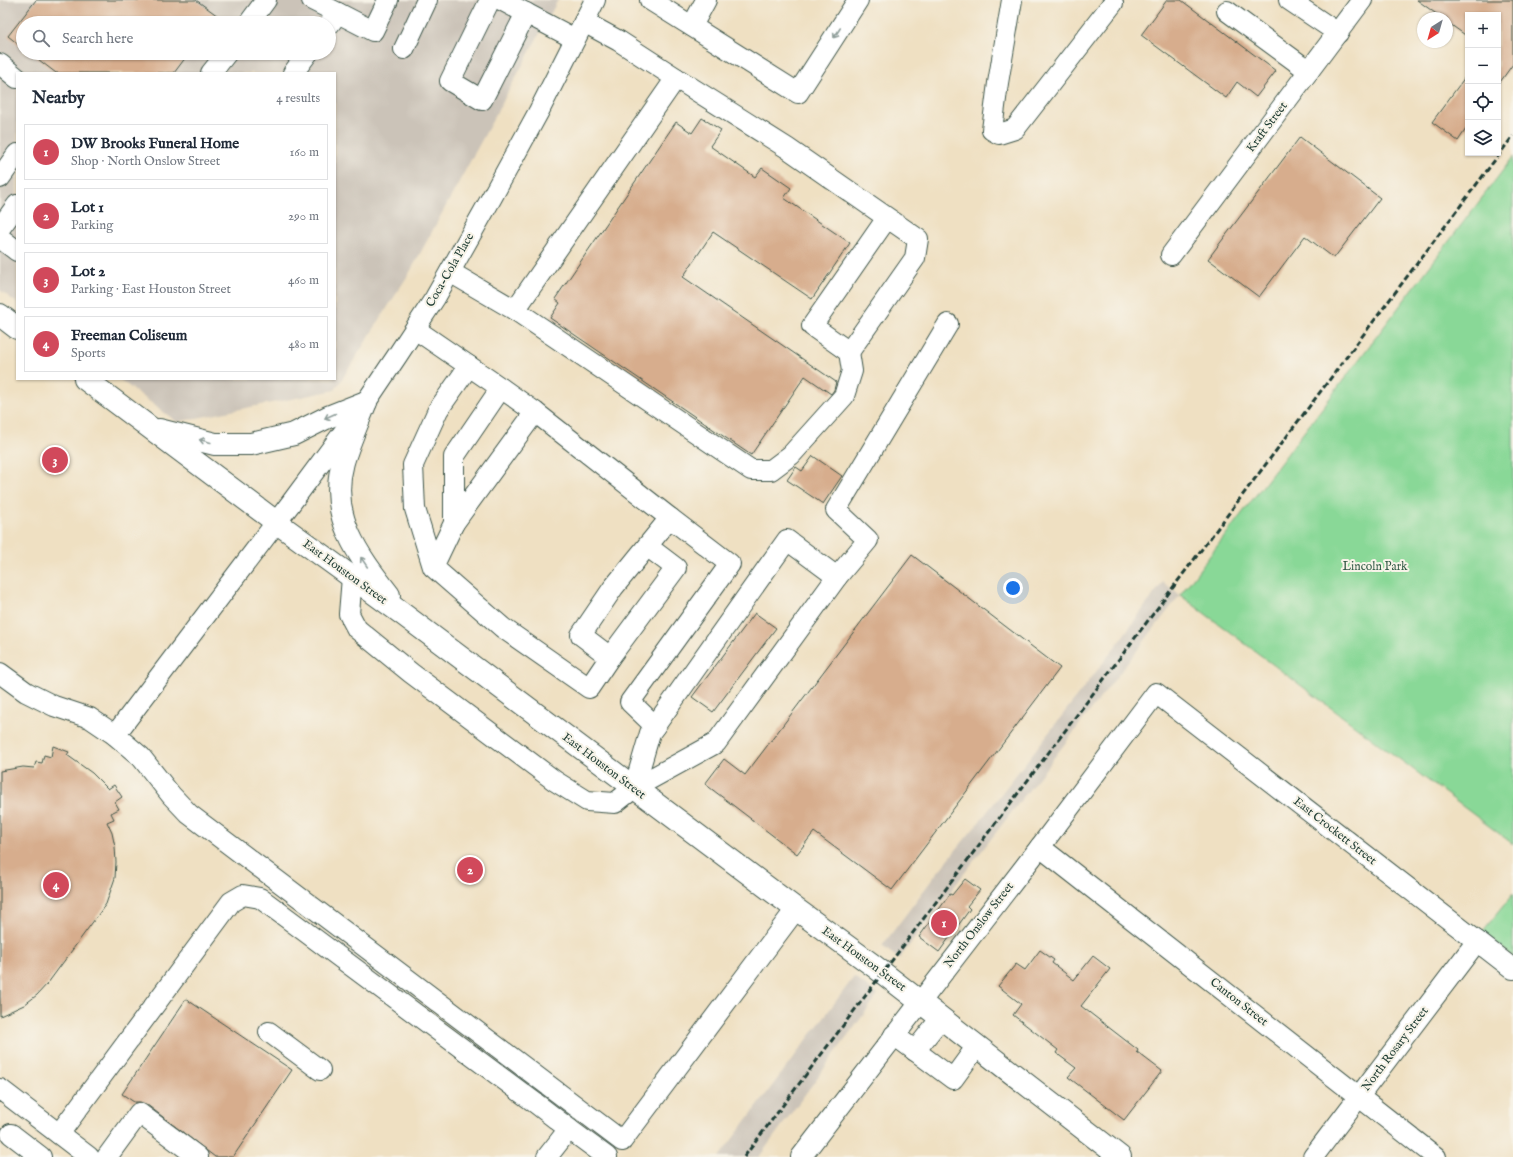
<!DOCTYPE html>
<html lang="en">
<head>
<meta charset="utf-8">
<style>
  :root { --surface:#fff; --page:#f6f6f7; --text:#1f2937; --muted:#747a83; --line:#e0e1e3; --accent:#d1495b }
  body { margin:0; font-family:"IM FELL English",serif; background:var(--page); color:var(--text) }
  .controls { position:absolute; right:12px; top:12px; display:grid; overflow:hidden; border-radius:0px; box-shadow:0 1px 3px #0004 }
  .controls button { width:36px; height:36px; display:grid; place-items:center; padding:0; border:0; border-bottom:1px solid var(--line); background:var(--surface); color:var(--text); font:20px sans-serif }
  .compass { position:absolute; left:1417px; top:12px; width:36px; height:36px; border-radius:50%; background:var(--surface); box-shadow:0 1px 3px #0004; rotate:217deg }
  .you { position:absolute; left:1013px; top:588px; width:14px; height:14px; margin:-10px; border:3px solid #fff; border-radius:50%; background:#1a73e8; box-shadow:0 0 0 6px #1a73e833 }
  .badge { display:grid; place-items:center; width:26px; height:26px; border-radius:50%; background:var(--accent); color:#fff; font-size:13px; font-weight:700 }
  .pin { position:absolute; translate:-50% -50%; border:2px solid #fff; box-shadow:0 1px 4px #0006 }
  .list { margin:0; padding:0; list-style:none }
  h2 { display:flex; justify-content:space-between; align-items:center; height:52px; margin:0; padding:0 16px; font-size:17px }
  h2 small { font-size:13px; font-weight:400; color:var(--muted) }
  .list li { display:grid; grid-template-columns:26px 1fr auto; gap:12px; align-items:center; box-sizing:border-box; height:56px; margin:0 8px 8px; padding:0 8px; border:1px solid var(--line); border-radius:0px }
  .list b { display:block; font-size:15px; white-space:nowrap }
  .list p { margin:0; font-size:13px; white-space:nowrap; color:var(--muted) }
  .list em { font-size:13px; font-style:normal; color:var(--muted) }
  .icon { flex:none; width:22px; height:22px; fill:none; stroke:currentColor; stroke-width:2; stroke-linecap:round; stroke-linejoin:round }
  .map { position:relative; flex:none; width:1513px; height:1157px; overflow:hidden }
  .search { position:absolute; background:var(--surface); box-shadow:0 1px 3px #0004; left:16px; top:16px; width:320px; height:44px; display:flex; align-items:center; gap:10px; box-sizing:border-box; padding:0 14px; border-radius:22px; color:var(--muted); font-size:15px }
  .panel { position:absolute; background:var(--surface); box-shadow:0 1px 3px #0004; left:16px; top:72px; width:320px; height:308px; border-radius:0px }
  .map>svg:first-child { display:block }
  .industrial { fill:#cbc3b8; fill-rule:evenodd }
  .green { fill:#89d897; stroke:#548a66 }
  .building { fill:#d7ad8d }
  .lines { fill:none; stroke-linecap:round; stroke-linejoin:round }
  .minor-casing { stroke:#3e5549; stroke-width:22 }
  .major-casing { stroke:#3e5549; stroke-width:24 }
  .minor { stroke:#fff; stroke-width:20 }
  .major { stroke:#fff; stroke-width:22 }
  .rail { stroke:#1f3d34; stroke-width:3; stroke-dasharray:6 3; stroke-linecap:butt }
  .oneway { stroke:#8f9e9a }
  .labels { text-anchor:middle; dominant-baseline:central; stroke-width:4; stroke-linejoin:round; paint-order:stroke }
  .street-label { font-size:12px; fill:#1f3d34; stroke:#f7f3e8 }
  .park-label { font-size:12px; fill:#345c48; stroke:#f7f3e8 }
</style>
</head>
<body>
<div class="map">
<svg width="1513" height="1157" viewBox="0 0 1513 1157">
  <rect width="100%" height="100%" fill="#f7f3e8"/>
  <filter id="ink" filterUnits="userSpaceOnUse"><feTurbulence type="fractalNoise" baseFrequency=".025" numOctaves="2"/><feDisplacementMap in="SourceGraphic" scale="8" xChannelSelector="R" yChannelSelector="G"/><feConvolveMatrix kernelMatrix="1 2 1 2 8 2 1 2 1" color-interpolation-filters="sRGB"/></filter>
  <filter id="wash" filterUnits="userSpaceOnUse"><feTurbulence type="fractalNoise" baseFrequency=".012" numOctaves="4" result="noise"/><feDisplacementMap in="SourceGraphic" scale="16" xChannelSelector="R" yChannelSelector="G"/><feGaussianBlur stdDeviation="0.9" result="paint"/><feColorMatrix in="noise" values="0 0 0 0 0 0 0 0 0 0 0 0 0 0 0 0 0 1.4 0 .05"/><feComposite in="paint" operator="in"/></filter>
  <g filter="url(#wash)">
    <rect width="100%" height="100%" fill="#efe0c2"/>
    <!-- industrial -->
    <g class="industrial">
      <path d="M0,0H558L410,272L335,390L177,422L119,379H335V73H17V303L0,290ZM23,23H329V53H23Z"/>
      <path d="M1163,582L1180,595L963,875L899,959L882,946L937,873L984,816L1106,659Z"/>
      <path d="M854,977L878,995L759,1157H719Z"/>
    </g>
    <!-- green -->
    <g class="green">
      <path d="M1513,157V844L1180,595Z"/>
      <path d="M1513,894V957L1482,932Z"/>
    </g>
    <g id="blocks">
      <!-- building -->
      <g class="building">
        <path d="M36,0H196L218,16L212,23H23V48L8,36Z"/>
        <path d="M1167,0H1181L1276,71L1256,97L1237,82L1226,98L1141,35Z"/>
        <path d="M1417,0H1513V64L1498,85V15H1468V37L1447,22V18H1442Z"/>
        <path d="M30,53H189L174,73H56Z"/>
        <path d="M1468,73V126L1458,141L1432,122Z"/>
        <path d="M702,118L721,130L710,146L755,177L762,168L791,188L784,198L850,243L812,299L713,232L683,277L836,382L834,390L831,394L805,376L751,455L550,318L560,303L555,299L676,122L692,133Z"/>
        <path d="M1300,137L1380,198L1334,258L1305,236L1259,297L1208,259Z"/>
        <path d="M813,456L842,476L823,504L787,480L796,467L802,471Z"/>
        <path d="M912,555L1060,668L892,890L814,832L797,854L705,784L724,759L745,775Z"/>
        <path d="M755,613L776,628L713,712L692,697Z"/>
        <path d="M53,746L69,752L67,755L92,773L108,789L114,785L122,797L115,802L119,809L111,813L114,819L107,822L112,833L115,847L116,862L115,878L106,904L48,983L37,995L24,1005L0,1016V771L23,767L34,768L36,762L42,763L44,755L51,757Z"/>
        <path d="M965,879L980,890L967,906L970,909L939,952L919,937L950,894L952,895Z"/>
        <path d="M1040,950L1054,960L1052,963L1074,980L1093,956L1110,969L1081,1006L1138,1050L1137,1052L1162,1071L1124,1120L1068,1077L1076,1068L1056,1053L1058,1050L1013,1015L1021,1004L998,986L1016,964L1025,970Z"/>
        <path d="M186,999L292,1070L233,1157H215L146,1104L140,1102H134L122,1094Z"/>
      </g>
    </g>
  </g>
  <g filter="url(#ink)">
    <use href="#blocks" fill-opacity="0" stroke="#3e5549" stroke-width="1"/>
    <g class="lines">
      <!-- minor casing -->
      <g class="minor-casing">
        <g id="minor">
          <path d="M312,0L338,13L329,25"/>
          <path d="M490,0L450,81L482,100L526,13"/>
          <path d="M501,0L575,39"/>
          <path d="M650,0L798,93L858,0"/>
          <path d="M1012,0L998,83L992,130L999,134L1015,129L1113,3"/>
          <path d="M1289,0L1338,33"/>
          <path d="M1227,11L1309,71"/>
          <path d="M338,13L373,31L388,0"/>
          <path d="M249,23L266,0"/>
          <path d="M692,26L706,0"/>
          <path d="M404,49L427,0"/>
          <path d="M0,64L17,78"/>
          <path d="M211,73L227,53"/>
          <path d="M293,73L308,53"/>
          <path d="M676,78L787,148L918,239L915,258L849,352L812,326L887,218"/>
          <path d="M0,178L17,154"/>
          <path d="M0,228L17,205"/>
          <path d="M0,238L17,251"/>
          <path d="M1171,255L1362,0"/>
          <path d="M450,272L515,310L676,78L619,41L584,22"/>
          <path d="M515,310L751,470H771L791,455L844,396L852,371L849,352"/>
          <path d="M415,329L469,366"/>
          <path d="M535,412L670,518"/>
          <path d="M454,523L535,412L501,388"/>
          <path d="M647,546L676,568L610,657L581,635L613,588L670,518L730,564L630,702L655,726"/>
          <path d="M433,567L454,523V457L501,388L469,366L438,410L413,465L415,509L433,567L503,628L589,688L610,657"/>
          <path d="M352,577L349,614L357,629L411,673L555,781L587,801L615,803L634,788L716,743L837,577L787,540L650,733L634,788"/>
          <path d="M837,577L868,540L836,510L948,324"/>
          <path d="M0,673L26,692L54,706L90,718L115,735L141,757L171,795L189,814L622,1141L796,909"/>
          <path d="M115,735L291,503L366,402L397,356L435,298L492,197L539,111L595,0"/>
          <path d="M1040,847L1436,1157"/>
          <path d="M269,1032L320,1070"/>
          <path d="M894,1035L953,1079L977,1046"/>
          <path d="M915,1051L941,1018"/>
          <path d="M0,1089L89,1157"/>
          <path d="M569,1129L607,1157"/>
          <path d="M11,1134L41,1157"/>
          <path d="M59,1134L231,902L243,895L260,898L538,1105L569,1129L547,1157"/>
          <path d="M107,1157L139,1113L198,1157"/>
          <path d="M801,1157L1040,847L1156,693L1513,969"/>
          <path d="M1313,1157L1477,941"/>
        </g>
      </g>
      <!-- major casing -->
      <g class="major-casing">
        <g id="major">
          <path d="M0,315L17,328"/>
          <path d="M85,379L276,522L404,615L796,909L874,966L1120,1157"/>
          <path d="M366,402C358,422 349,442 343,462C328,516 358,555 389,595"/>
          <path d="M159,430L215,444H251L294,434L328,417L366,402"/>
        </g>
      </g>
      <!-- minor -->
      <use href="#minor" class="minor"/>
      <!-- major -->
      <use href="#major" class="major"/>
      <!-- rail -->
      <path class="rail" d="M744,1157L1513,136"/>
    </g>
    <!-- one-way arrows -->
    <defs><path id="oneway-shaft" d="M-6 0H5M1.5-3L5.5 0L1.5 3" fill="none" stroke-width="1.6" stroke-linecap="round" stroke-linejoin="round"/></defs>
    <g class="oneway">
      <use href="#oneway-shaft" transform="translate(837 33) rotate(123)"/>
      <use href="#oneway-shaft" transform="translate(330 416) rotate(156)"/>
      <use href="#oneway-shaft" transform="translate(205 441) rotate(-166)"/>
      <use href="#oneway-shaft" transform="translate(364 562) rotate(-124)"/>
    </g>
  </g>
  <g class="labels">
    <!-- street labels -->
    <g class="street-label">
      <text transform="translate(1267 127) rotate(-53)">Kraft Street</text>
      <text transform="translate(450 270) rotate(-60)">Coca-Cola Place</text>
      <text transform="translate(345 572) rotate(36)">East Houston Street</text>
      <text transform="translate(604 766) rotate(37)">East Houston Street</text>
      <text transform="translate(1335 831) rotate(38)">East Crockett Street</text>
      <text transform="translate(979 925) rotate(-52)">North Onslow Street</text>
      <text transform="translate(864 959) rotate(36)">East Houston Street</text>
      <text transform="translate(1239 1002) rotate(38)">Canton Street</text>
      <text transform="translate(1395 1049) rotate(-53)">North Rosary Street</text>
    </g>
    <!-- park labels -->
    <g class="park-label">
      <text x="1375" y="566">Lincoln Park</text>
    </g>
  </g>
</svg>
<div class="controls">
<button>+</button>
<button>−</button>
<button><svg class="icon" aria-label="locate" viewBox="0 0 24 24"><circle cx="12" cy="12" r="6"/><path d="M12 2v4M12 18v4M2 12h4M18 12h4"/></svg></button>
<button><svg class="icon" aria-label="layers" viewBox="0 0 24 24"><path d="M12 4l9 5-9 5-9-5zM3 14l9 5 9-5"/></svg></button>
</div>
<svg class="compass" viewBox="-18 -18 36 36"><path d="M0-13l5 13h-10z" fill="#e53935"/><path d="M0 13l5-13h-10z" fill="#747a83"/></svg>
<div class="you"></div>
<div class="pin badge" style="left:944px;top:923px">1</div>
<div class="pin badge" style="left:470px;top:870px">2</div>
<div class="pin badge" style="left:55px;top:460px">3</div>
<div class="pin badge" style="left:56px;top:885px">4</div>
<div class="search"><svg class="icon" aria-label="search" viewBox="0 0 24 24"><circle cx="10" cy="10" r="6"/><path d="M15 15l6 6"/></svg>Search here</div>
<section class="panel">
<h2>Nearby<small>4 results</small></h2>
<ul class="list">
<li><span class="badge">1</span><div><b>DW Brooks Funeral Home</b><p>Shop · North Onslow Street</p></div><em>160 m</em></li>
<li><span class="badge">2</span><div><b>Lot 1</b><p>Parking</p></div><em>290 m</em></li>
<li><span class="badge">3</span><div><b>Lot 2</b><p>Parking · East Houston Street</p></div><em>460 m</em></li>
<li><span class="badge">4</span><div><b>Freeman Coliseum</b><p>Sports</p></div><em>480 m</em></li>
</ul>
</section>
</div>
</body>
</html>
